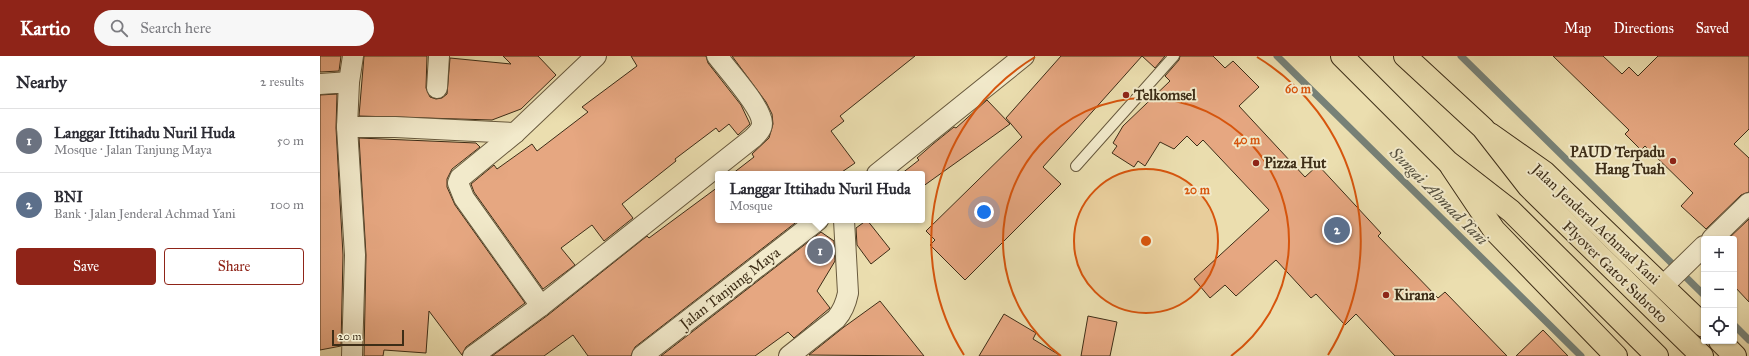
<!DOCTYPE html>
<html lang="en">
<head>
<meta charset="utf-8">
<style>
  :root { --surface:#fff; --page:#f7f7f7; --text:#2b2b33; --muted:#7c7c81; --line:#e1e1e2; --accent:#8f2418 }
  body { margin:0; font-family:"IM FELL Great Primer",serif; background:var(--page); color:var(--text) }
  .controls { position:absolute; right:12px; bottom:12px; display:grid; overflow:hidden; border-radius:4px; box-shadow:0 1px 3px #0004 }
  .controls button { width:36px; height:36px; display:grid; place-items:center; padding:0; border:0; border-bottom:1px solid var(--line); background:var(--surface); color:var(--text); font:20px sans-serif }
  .scale { position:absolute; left:12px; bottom:10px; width:72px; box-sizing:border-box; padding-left:4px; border:2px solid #3d2d17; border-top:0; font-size:11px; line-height:14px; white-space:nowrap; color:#3d2d17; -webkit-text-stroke:3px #f2eacb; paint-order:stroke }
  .you { position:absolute; left:664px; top:156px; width:14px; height:14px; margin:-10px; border:3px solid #fff; border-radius:50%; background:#1a73e8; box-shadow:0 0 0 6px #1a73e833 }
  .badge { display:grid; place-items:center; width:26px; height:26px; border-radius:50%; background:var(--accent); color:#fff; font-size:13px; font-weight:700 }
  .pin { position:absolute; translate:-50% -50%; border:2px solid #fff; box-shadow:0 1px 4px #0006 }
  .popup { position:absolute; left:395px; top:115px; width:210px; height:52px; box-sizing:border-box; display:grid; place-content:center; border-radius:4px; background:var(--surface); filter:drop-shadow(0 1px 3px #0005); font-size:13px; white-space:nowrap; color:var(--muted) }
  .popup b { font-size:15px; color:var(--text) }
  .popup::after { content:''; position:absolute; left:50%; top:100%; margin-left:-8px; border:8px solid transparent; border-top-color:var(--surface) }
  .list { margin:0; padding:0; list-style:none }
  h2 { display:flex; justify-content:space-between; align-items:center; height:52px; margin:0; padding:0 16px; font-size:17px }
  h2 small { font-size:13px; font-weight:400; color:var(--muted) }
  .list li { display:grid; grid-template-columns:26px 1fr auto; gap:12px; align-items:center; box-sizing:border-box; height:64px; padding:0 16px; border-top:1px solid var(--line) }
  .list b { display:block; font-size:15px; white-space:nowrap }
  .list p { margin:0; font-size:13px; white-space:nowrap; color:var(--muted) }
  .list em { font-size:13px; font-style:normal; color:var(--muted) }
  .actions { display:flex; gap:8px; padding:12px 16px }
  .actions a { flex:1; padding:9px 0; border:1px solid var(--accent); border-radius:4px; text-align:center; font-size:14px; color:var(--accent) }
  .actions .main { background:var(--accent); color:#fff }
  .icon { flex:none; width:22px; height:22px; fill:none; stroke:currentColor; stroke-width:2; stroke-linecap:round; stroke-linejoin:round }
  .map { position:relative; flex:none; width:1429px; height:300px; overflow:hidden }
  header { display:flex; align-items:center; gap:24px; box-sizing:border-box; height:56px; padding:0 20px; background:var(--accent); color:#fff }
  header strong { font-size:19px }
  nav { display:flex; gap:22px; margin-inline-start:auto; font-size:14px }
  .search { width:280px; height:36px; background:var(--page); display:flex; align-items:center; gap:10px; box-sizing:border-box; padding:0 14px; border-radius:22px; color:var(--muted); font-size:15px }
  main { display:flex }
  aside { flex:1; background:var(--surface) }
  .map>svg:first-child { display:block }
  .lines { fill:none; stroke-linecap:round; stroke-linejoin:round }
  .stream { stroke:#778177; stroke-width:7 }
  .building { fill:#e6a781; stroke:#3d2d17 }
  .service-casing { stroke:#68593d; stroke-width:12 }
  .minor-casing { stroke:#68593d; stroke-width:22 }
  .primary-casing { stroke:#3d2d17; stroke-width:24 }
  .trunk-casing { stroke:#3d2d17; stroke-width:24 }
  .service { stroke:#f2eacb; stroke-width:10 }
  .minor { stroke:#f2eacb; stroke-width:20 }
  .primary { stroke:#ebdeaf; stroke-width:22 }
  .trunk { stroke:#ebdeaf; stroke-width:22 }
  .ring { fill:none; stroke:#d7550d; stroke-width:2 }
  .poi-dot { fill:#8f2418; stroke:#f2eacb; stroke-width:1.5 }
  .labels { text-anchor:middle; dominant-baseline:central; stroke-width:4; stroke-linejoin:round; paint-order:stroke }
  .poi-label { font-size:15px; font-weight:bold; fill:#3d2d17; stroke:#f2eacb; text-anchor:start }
  .street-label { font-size:15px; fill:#3d2d17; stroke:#f2eacb }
  .water-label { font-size:16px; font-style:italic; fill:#55503f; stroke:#f2eacb }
  .centre { fill:#d7550d; stroke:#f2eacb; stroke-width:2 }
  .ring-label { font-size:12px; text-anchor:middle; font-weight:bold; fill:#d7550d; stroke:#f2eacb; stroke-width:4; stroke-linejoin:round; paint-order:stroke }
</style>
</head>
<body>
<header>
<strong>Kartio</strong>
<div class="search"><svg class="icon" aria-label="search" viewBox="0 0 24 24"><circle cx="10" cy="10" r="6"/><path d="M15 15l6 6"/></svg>Search here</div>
<nav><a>Map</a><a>Directions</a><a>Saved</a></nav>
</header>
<main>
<aside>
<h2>Nearby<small>2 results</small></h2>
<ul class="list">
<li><span class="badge" style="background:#6b7280">1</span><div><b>Langgar Ittihadu Nuril Huda</b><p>Mosque · Jalan Tanjung Maya</p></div><em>50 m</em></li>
<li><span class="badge" style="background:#5c6f8a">2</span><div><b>BNI</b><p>Bank · Jalan Jenderal Achmad Yani</p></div><em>100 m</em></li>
</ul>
<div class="actions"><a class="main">Save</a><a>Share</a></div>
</aside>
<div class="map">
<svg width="1429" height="300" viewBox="0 0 1429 300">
  <rect width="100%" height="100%" fill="#ebdeaf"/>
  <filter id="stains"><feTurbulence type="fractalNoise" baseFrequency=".005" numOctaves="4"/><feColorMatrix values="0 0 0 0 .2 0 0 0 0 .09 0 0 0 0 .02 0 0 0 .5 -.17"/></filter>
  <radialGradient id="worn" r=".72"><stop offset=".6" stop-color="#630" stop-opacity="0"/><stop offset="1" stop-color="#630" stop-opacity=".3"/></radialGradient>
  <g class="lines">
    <!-- stream -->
    <g class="stream">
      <path d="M957,0L1261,300"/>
      <path d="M1141,0L1384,239"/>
      <path d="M1414,269L1429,284"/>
    </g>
  </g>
  <!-- building -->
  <g class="building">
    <path d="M0,0H21L19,15L0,16Z"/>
    <path d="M44,0H107L106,32L110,41L116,43L122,42L127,38L130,2L191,8L183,0H218L236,19L201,53L172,64L39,60Z"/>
    <path d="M311,0H386L388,7L421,49L430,68L418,79L409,68L399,76L396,72L355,103L356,105L302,148L313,162L284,185L272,169L241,192L255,209L223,233L154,136L151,128L174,109L177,113L212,88L217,95L268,56L262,51L317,10Z"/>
    <path d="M412,0H595L520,60L524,65L511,75L535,107L519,118H412L434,101L432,98L449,82L453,68L452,58L446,46Z"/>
    <path d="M741,0H822L723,111L741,128L645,224L610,189L615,184L606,175L702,81L686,62Z"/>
    <path d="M822,0H845L835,12Z"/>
    <path d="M860,0H893L905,12L913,5L939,31L919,50L985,121L998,109L1061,177L1058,180L1118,242L1125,236L1187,300H1075L1036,258L1025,269L996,238L991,242L956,204L916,240L905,229L890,242L874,223L949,154L883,84L877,90L867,80L854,93L840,86L825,110L818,105L814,111L792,97L797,90L793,87L803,70L850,25L845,20L859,4Z"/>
    <path d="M1233,0H1283L1302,18L1309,11L1318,20L1338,0H1429V73L1414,88L1429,102V136L1421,139L1386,173L1361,150L1373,137L1325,90L1321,94L1305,78L1309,74Z"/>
    <path d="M17,38L16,72L23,199L21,290L0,294V39Z"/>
    <path d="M667,44L690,68L602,131V118H581L599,104L597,102L613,88L634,71L636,72Z"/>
    <path d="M39,82L156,87L160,91L132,113L127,123V131L135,149L205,247L146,291L142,299L109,255L106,297L64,294L63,300H44L46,199Z"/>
    <path d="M398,131V164H479L315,291L311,300H268L253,279L224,300H172L228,259L327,180L329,182Z"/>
    <path d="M1429,163V246L1414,230V183H1408Z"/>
    <path d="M547,164L570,193L551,208L537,189L536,172Z"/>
    <path d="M501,176L514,185L515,205L497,235L510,252L474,282L468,276L435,300H341Z"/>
    <path d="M560,245L604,300L489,299L524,271Z"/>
    <path d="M684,258L716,277L713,283L741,300H659Z"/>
    <path d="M768,260L797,266L790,300H761Z"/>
    <path d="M1223,274L1248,300H1196Z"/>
  </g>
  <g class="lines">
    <!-- service casing -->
    <g class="service-casing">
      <path id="service" d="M756,110L854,0"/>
    </g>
    <!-- minor casing -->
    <g class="minor-casing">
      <g id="minor">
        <path d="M276,0L195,77L140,122L138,127L144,142L221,250L433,82C437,78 442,74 442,67C442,52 407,13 397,0"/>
        <path d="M29,26L33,0"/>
        <path d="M0,28L29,26L27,71"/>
        <path d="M117,32L119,0"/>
        <path d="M557,118L704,0"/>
        <path d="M1392,183L1429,147"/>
        <path d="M1343,230L1384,190"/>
        <path d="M32,300L35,199L27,71H75L195,77"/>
        <path d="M153,300L221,250"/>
        <path d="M322,300L498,164"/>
        <path d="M469,300L516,263C523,255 526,247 528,237L524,164"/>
      </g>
    </g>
    <!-- primary casing -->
    <g class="primary-casing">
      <g id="primary">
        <path d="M1170,78L1224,116L1384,270"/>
        <path d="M1131,110L1174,174L1296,300"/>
        <path d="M1400,285L1415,300"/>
      </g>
    </g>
    <!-- trunk casing -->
    <g class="trunk-casing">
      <g id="trunk">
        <path d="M1022,0L1128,106L1191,155L1337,300"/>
        <path d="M1085,0L1163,72L1209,131L1382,300"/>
      </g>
    </g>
    <!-- service -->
    <use href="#service" class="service"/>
    <!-- minor -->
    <use href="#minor" class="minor"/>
    <!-- primary -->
    <use href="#primary" class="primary"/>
    <!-- trunk -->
    <use href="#trunk" class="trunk"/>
  </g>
  <!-- distance rings -->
  <circle cx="826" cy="185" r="72" fill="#d7550d" fill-opacity=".12"/>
  <g class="ring">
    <circle cx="826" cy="185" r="72"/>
    <path d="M741 300A143 143 0 1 1 911 300"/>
    <path d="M644 299A215 215 0 0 1 715 1M937 1A215 215 0 0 1 1008 299"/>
  </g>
  <!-- markers -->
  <g class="poi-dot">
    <circle cx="806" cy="39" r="4"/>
    <circle cx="1353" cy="105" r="4"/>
    <circle cx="936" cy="107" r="4"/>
    <circle cx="1066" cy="239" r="4"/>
  </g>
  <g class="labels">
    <!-- poi labels -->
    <g class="poi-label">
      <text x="814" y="39">Telkomsel</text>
      <text x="1345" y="96" text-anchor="end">PAUD Terpadu<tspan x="1345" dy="17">Hang Tuah</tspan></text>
      <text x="944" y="107">Pizza Hut</text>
      <text x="1074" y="239">Kirana</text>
    </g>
    <!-- street labels -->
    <g class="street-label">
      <text transform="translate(1276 168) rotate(43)">Jalan Jenderal Achmad Yani</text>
      <text transform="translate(1295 216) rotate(44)">Flyover Gatot Subroto</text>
      <text transform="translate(410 232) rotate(-38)">Jalan Tanjung Maya</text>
    </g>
    <!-- water labels -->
    <g class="water-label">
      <text transform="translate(1119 140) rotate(45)">Sungai Ahmad Yani</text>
    </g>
  </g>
  <circle cx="826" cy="185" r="6" class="centre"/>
  <g class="ring-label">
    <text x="978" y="37">60 m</text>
    <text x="927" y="88">40 m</text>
    <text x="877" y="138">20 m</text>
  </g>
  <rect width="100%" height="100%" filter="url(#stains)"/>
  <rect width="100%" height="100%" fill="url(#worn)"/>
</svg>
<div class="controls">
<button>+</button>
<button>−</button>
<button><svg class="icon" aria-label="locate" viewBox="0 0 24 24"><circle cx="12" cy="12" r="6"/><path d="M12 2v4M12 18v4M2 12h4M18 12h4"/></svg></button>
</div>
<div class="scale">20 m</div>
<div class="you"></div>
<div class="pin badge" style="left:500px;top:195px;background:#6b7280">1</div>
<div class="popup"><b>Langgar Ittihadu Nuril Huda</b>Mosque</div>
<div class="pin badge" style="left:1017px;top:174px;background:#5c6f8a">2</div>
</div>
</main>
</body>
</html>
